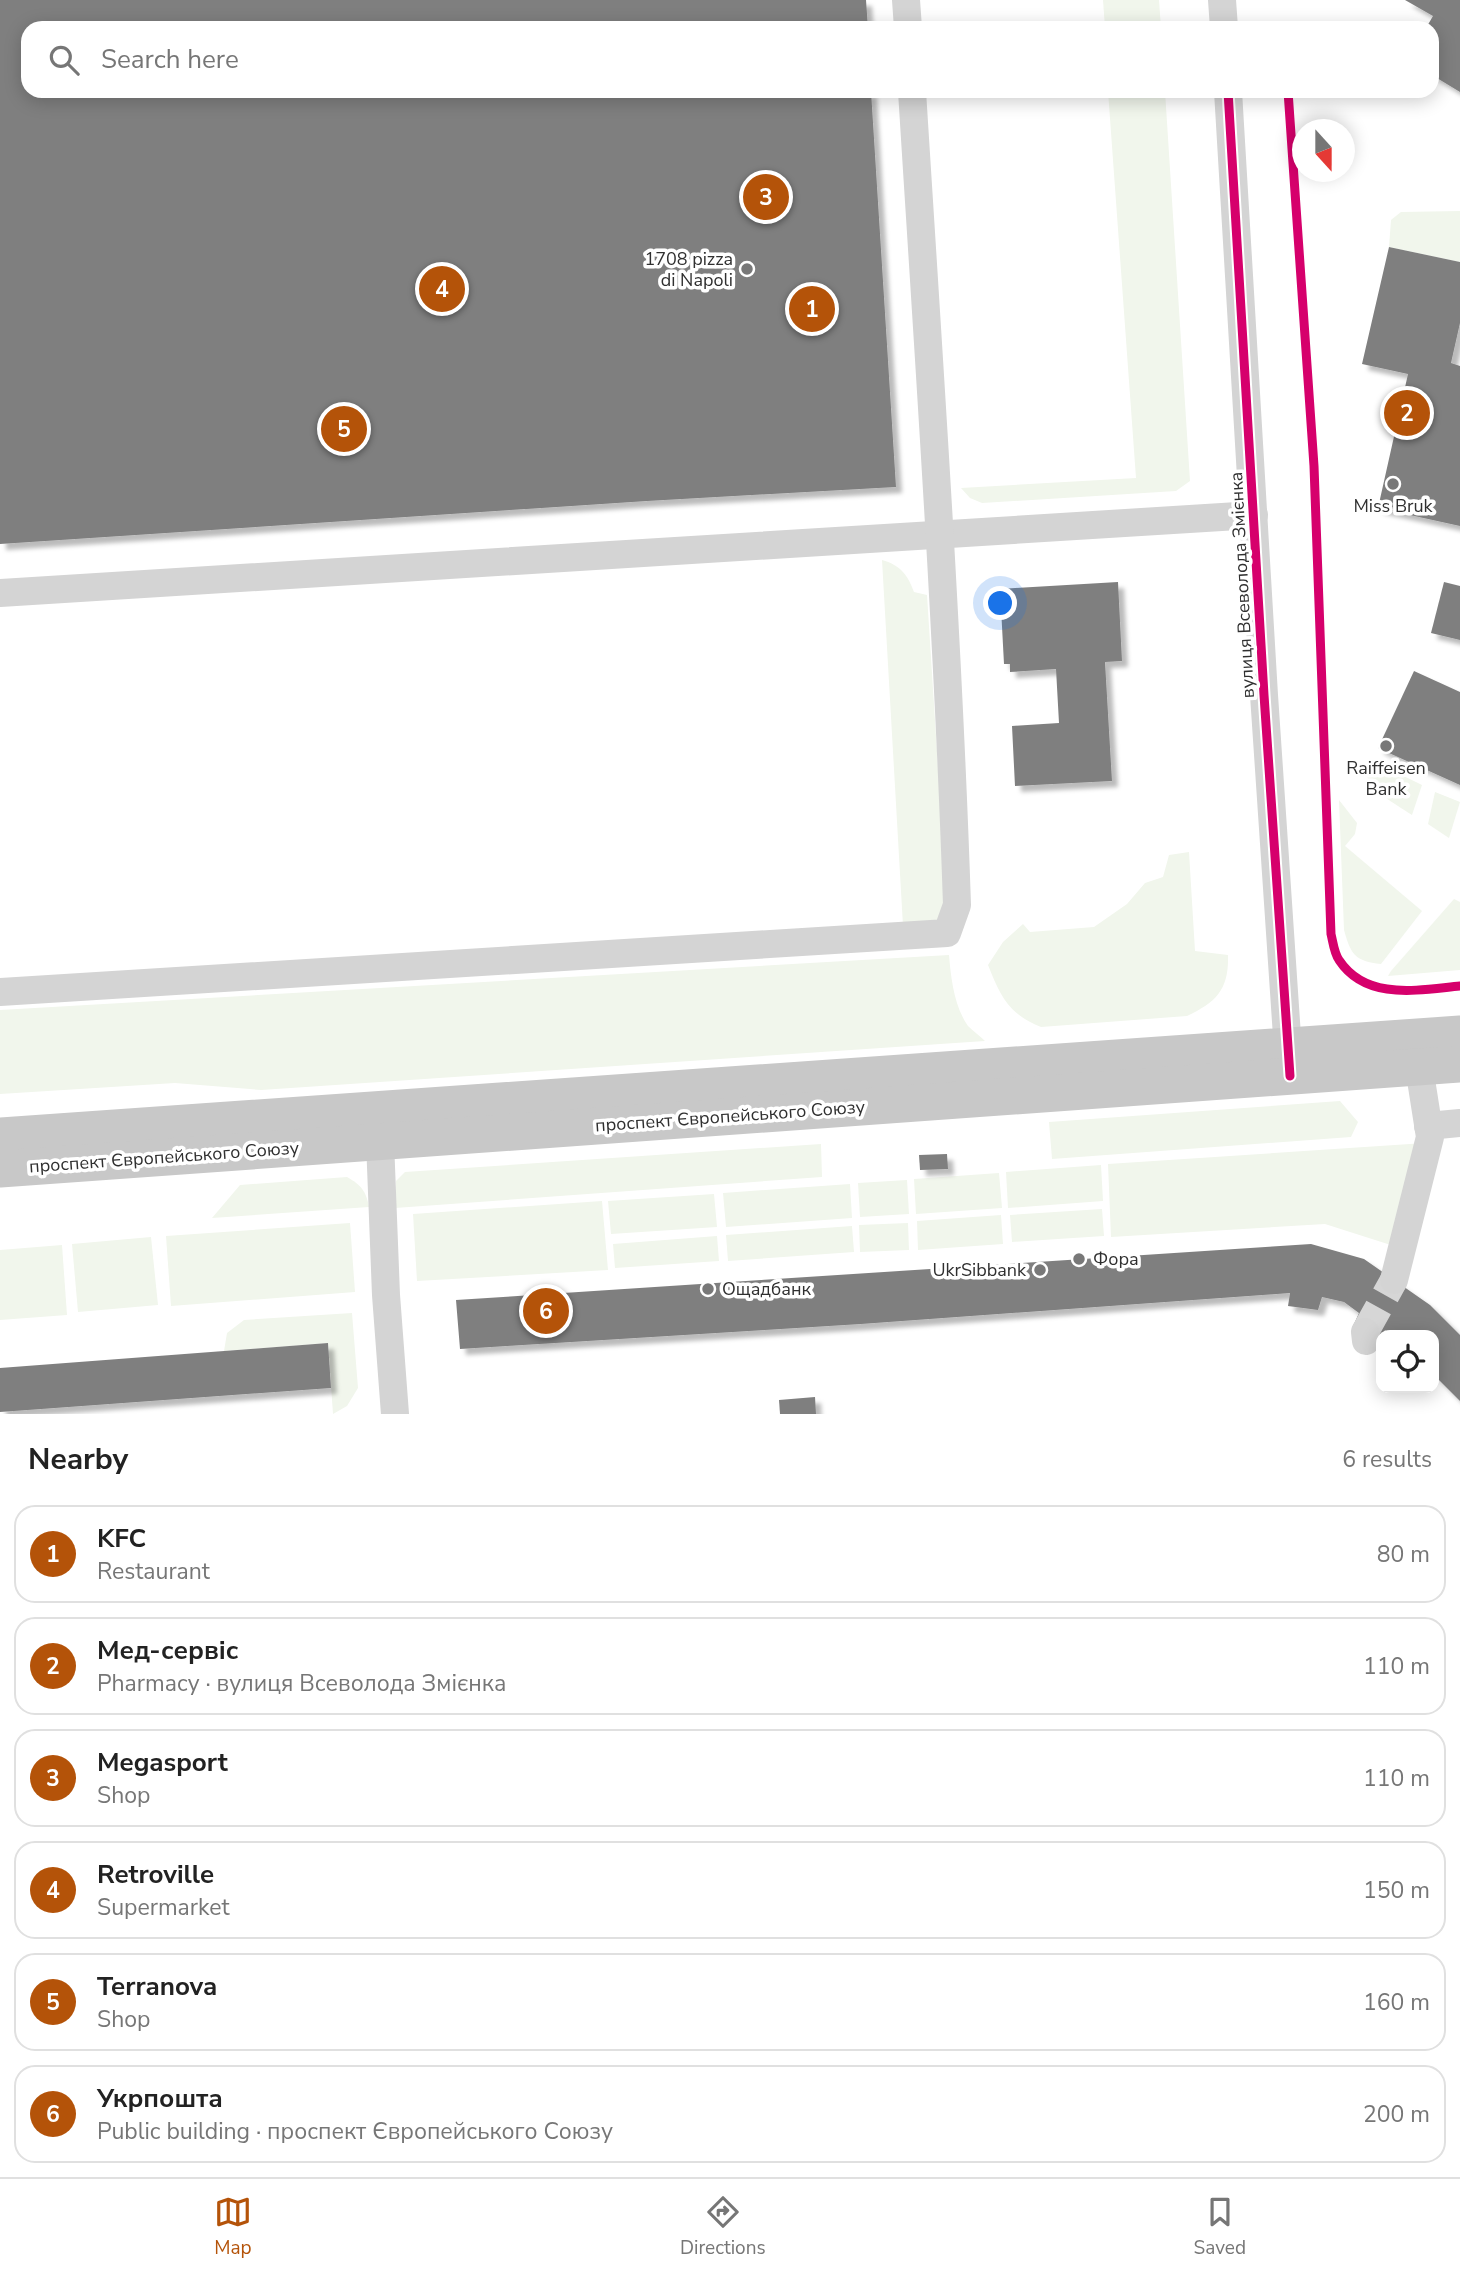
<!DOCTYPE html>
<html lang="en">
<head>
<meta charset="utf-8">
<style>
  :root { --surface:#fff; --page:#f2f2f2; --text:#222; --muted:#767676; --line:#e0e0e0; --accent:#b45309 }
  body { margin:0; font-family:"Nunito Sans",sans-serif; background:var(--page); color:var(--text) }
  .controls { position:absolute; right:21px; bottom:21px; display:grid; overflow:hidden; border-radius:14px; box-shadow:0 4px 18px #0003 }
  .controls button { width:63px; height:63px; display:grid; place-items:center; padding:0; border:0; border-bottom:2px solid var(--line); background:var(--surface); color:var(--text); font:35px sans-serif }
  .compass { position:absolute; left:1292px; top:119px; width:63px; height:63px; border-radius:50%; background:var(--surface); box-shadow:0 4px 18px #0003; rotate:159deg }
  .you { position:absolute; left:1001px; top:604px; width:24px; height:24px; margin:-18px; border:5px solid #fff; border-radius:50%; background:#1a73e8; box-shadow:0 0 0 10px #1a73e833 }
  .badge { display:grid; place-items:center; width:46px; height:46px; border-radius:50%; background:var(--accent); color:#fff; font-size:23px; font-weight:700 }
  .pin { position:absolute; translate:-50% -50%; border:4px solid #fff; box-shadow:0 2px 7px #0006 }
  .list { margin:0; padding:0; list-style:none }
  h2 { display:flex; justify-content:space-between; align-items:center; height:91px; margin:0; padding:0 28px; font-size:30px }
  h2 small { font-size:23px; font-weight:400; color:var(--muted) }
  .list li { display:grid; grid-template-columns:46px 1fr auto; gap:21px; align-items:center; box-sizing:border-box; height:98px; margin:0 14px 14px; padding:0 14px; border:2px solid var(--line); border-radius:21px }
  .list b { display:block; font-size:26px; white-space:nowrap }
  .list p { margin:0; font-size:23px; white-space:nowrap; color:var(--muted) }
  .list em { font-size:23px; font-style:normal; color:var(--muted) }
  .icon { flex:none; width:38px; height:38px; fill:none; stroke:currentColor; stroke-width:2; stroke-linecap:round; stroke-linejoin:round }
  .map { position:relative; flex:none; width:1460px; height:1414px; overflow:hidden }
  .search { position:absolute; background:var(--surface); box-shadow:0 4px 18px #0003; left:21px; right:21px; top:21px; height:77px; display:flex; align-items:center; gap:18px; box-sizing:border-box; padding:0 24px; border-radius:21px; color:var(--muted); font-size:26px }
  .sheet { height:763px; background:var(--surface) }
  nav { display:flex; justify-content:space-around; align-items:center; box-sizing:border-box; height:98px; border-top:2px solid var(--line); background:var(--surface); font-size:19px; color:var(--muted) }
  nav a { display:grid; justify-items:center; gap:4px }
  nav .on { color:var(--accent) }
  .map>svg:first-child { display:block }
  .green { fill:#f1f6ec }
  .building { fill:#7f7f7f; filter:url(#shadow) }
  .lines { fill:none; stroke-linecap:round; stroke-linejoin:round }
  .minor-tunnel { stroke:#d6d6d6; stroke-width:28; stroke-dasharray:28 14; stroke-linecap:butt }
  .minor { stroke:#d4d4d4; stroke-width:28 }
  .major { stroke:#c8c8c8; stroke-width:37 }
  .cycleway-casing { stroke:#fff; stroke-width:13 }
  .cycleway { stroke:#d6006c; stroke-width:9 }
  .poi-dot { fill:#787878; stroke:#fff; stroke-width:2.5 }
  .labels { text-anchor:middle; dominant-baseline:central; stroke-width:7; stroke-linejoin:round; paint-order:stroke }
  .poi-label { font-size:18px; fill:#303030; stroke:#fff; text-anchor:end }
  .street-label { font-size:18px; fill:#303030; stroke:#fff }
</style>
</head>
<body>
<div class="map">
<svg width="1460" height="1414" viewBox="0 0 1460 1414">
  <defs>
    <filter id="shadow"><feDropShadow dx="6" dy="6" stdDeviation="2" flood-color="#0004"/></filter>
  </defs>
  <rect width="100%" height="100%" fill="#fff"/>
  <!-- green -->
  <g class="green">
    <path d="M1103,0H1159L1161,28H1105Z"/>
    <path d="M1108,91H1165L1190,481L1176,491L982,503L970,498L961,488L1136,478Z"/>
    <path d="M1460,211V262L1389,247L1391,220L1401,212Z"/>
    <path d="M882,560C900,565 908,575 914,592L927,595L947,908L941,921L903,926Z"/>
    <path d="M1371,760L1422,785L1412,815C1395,803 1360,787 1366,762Z"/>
    <path d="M1435,792L1460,802L1449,838L1428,824Z"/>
    <path d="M1339,800L1357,823L1355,834L1345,846L1422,911L1381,964C1355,961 1351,955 1344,930Z"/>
    <path d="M1189,852L1195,951L1228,955C1229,989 1217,1002 1187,1016L1041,1027C1008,1014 1000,995 988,965L1003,942L1023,924L1030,932L1094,927L1127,904L1145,883L1163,877L1169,855Z"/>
    <path d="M1454,899L1460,902V970L1388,976L1391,971Z"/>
    <path d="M949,955C951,978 954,1006 968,1026C973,1031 980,1036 985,1041L261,1090L175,1083L0,1094V1010Z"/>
    <path d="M1340,1101L1358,1122L1351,1137L1052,1159L1049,1122Z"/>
    <path d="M1425,1143L1397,1247L1325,1224L1111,1237L1108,1164Z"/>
    <path d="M821,1144L822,1177L395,1208L396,1181L405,1172Z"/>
    <path d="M1101,1165L1103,1201L1008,1208L1006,1172Z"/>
    <path d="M999,1173L1002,1208L916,1214L914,1179Z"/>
    <path d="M347,1177C361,1185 366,1191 369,1207L212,1218L240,1185Z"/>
    <path d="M907,1180L909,1214L860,1217L858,1183Z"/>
    <path d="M850,1184L852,1218L726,1227L723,1193Z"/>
    <path d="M714,1194L717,1227L611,1234L608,1201Z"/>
    <path d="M602,1201L608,1270L417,1281L413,1214Z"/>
    <path d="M1102,1209L1104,1236L1012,1242L1010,1215Z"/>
    <path d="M1001,1215L1003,1244L918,1250L917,1221Z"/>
    <path d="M350,1223L355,1292L171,1306L166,1236Z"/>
    <path d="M908,1223L909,1250L860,1252L859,1225Z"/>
    <path d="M852,1226L854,1252L728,1261L726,1235Z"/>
    <path d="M717,1236L719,1261L615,1268L613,1244Z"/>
    <path d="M151,1237L158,1305L78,1312L72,1244Z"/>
    <path d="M62,1245L67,1315L0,1320V1250Z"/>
    <path d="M352,1313L358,1388L347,1406L333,1414L328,1343L224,1351L227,1333L244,1320Z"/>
  </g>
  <!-- building -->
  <g class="building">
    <path d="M0,0H866L868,28H28V91H871L896,487L647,501L0,544Z"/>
    <path d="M1405,0H1460V92L1432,75V28H1426L1433,16Z"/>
    <path d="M1389,247L1460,262V323L1451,363L1460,366V526L1378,508L1408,374L1362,364Z"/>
    <path d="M1118,582L1122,661L1105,662L1112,781L1015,786L1012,726L1059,723L1056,669L1010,672V664H1004L1000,589Z"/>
    <path d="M1444,582L1460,586V640L1431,633Z"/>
    <path d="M1414,671L1460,692V785L1378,748Z"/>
    <path d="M947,1154L948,1169L920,1170L919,1155Z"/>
    <path d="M1311,1244L1364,1259L1430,1305L1460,1335V1401L1434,1375V1335H1392L1385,1330L1377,1341L1354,1324L1359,1313L1344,1302L1322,1297L1318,1310L1288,1306L1290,1293L861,1324L460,1349L456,1300Z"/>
    <path d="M328,1343L331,1388L0,1412V1368Z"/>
    <path d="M815,1397L816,1414H780L779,1400Z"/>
  </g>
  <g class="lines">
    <!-- minor-tunnel -->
    <path class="minor-tunnel" d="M1365,1332L1394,1280"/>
    <!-- minor -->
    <g class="minor">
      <path d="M906,0L908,28"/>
      <path d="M1222,0L1224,28"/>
      <path d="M1228,91L1264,695L1289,1066"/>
      <path d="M0,593L1254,515"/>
      <path d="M0,992L947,933L957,905C948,634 929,362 912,91"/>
      <path d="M1428,1126L1460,1123"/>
      <path d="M380,1141L386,1295L395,1414"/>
      <path d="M1394,1280L1430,1137L1419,1067"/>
      <path d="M1365,1332L1366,1341"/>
    </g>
    <!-- major -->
    <g class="major">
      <path d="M0,1136L1460,1034"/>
      <path d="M0,1169L1460,1064"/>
    </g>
    <!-- cycleway casing -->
    <g class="cycleway-casing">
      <g id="cycleway">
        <path d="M1228,91L1264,695L1290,1076"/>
        <path d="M1288,91L1314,466L1331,934C1333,942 1334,953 1339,960C1366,1001 1418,990 1460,986"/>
      </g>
    </g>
    <!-- cycleway -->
    <use href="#cycleway" class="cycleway"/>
  </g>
  <!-- markers -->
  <g class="poi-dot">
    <circle cx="747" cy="269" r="7"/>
    <circle cx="1393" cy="484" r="7"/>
    <circle cx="1386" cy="746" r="7"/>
    <circle cx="1079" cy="1259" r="7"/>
    <circle cx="1040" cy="1270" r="7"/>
    <circle cx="708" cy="1289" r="7"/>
  </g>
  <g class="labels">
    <!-- poi labels -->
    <g class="poi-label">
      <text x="733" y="259">1708 pizza<tspan x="733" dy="21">di Napoli</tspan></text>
      <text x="1393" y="506" text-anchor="middle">Miss Bruk</text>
      <text x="1386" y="768" text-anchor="middle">Raiffeisen<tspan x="1386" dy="21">Bank</tspan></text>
      <text x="1093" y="1259" text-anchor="start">Фора</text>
      <text x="1026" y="1270">UkrSibbank</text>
      <text x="722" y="1289" text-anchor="start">Ощадбанк</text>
    </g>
    <!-- street labels -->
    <g class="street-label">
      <text transform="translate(1242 585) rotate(-93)">вулиця Всеволода Змієнка</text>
      <text transform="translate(730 1116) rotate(-4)">проспект Європейського Союзу</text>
      <text transform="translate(164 1157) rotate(-4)">проспект Європейського Союзу</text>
    </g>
  </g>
</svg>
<div class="controls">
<button><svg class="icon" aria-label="locate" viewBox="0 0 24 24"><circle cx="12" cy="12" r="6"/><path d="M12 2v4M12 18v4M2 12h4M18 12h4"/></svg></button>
</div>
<svg class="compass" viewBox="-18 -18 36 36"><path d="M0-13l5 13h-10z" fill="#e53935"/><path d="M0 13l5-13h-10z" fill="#767676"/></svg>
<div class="you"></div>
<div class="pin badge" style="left:812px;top:309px">1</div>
<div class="pin badge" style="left:1407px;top:413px">2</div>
<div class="pin badge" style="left:766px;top:197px">3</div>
<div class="pin badge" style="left:442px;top:289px">4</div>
<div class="pin badge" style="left:344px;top:429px">5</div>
<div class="pin badge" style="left:546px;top:1311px">6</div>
<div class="search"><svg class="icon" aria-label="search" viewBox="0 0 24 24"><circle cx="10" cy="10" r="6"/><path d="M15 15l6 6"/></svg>Search here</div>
</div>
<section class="sheet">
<h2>Nearby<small>6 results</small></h2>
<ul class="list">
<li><span class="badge">1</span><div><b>KFC</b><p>Restaurant</p></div><em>80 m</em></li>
<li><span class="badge">2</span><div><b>Мед-сервіс</b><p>Pharmacy · вулиця Всеволода Змієнка</p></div><em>110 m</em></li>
<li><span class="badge">3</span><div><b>Megasport</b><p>Shop</p></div><em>110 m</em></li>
<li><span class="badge">4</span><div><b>Retroville</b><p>Supermarket</p></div><em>150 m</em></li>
<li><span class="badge">5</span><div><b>Terranova</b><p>Shop</p></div><em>160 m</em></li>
<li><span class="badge">6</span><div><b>Укрпошта</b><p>Public building · проспект Європейського Союзу</p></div><em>200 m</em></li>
</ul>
</section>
<nav>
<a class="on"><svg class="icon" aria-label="map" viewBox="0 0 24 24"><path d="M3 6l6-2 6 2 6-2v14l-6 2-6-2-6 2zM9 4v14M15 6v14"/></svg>Map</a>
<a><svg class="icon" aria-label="directions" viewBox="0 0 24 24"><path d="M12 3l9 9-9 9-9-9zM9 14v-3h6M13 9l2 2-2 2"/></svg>Directions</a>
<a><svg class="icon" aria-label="saved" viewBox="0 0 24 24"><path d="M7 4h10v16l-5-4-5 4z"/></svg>Saved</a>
</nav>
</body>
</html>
